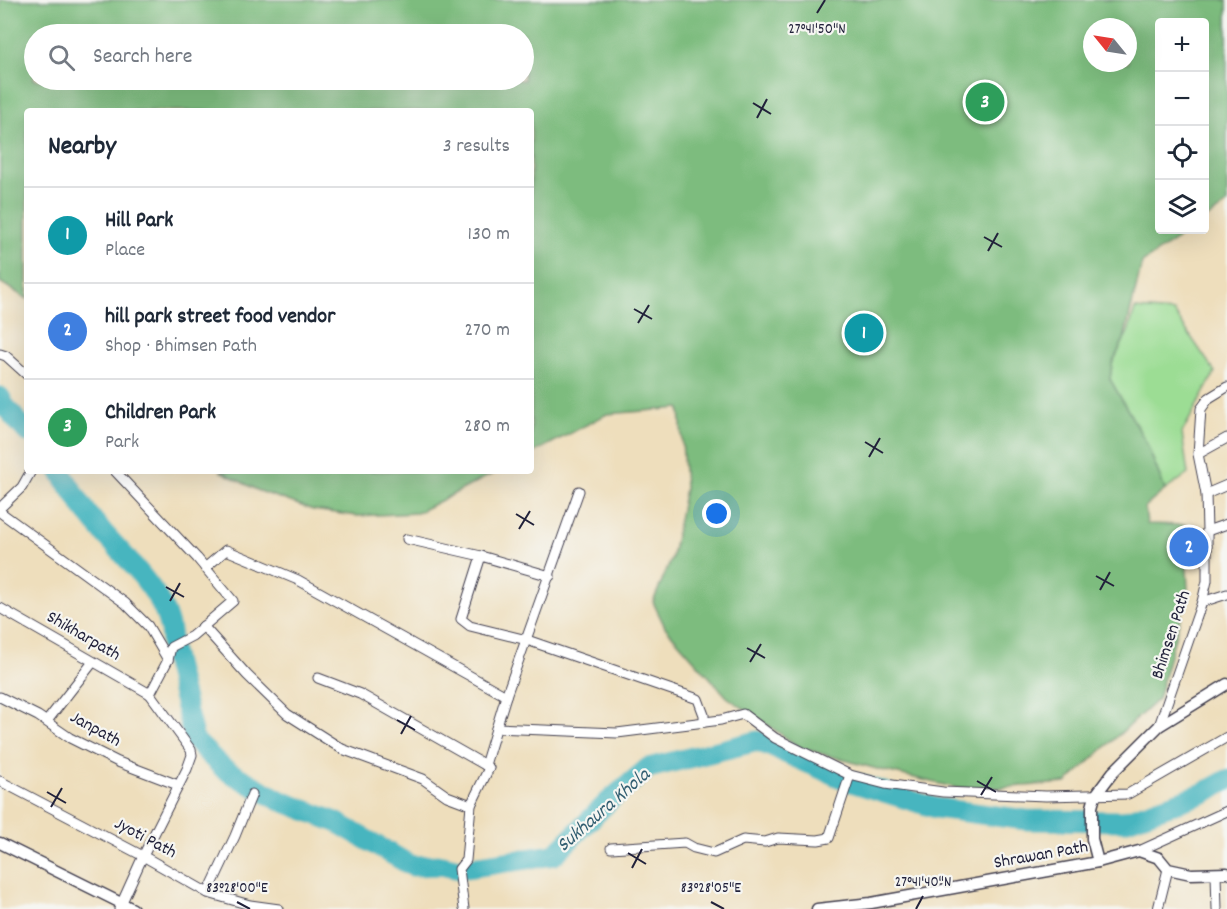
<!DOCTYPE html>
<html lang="en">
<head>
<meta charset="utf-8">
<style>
  :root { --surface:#fff; --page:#f6f6f7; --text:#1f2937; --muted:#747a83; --line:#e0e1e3; --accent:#d1495b }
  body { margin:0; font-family:Dekko,sans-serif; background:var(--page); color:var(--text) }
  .controls { position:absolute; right:18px; top:18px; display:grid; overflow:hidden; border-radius:6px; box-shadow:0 6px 24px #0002 }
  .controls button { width:54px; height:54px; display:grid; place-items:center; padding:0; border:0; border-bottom:2px solid var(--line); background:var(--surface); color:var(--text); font:30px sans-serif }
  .compass { position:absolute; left:1083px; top:18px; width:54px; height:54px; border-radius:50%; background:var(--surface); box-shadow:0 6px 24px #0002; rotate:300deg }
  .you { position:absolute; left:717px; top:514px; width:21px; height:21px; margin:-15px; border:4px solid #fff; border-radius:50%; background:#1a73e8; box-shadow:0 0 0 9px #1a73e833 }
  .badge { display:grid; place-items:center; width:39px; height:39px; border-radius:50%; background:var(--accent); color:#fff; font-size:20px; font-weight:700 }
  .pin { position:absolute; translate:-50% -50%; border:3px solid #fff; box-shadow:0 2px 6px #0006 }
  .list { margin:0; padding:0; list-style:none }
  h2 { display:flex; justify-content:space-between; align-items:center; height:78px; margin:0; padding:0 24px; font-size:26px }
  h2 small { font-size:20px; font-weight:400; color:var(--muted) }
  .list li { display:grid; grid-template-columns:39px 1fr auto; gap:18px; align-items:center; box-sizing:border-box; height:96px; padding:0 24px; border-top:2px solid var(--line) }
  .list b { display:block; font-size:22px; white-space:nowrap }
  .list p { margin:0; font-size:20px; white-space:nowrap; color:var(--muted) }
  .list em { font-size:20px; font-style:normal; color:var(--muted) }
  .icon { flex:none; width:33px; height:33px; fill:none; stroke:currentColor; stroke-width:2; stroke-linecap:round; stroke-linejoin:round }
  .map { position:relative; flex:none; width:1227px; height:909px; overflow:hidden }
  .search { position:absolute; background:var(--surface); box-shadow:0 6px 24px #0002; left:24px; top:24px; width:510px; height:66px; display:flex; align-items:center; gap:15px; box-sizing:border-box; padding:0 21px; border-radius:33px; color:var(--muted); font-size:22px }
  .panel { position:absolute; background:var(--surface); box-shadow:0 6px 24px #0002; left:24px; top:108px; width:510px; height:366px; border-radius:6px }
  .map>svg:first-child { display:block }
  .green { fill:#9cdd94; stroke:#5f8068; stroke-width:1.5 }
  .forest { fill:#7dbc7e; stroke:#506f5c; stroke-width:1.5; fill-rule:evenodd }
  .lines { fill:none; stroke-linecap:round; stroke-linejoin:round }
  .river { stroke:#46b5bf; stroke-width:21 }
  .minor-casing { stroke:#413e4e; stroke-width:11 }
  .tertiary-casing { stroke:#413e4e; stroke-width:13 }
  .minor { stroke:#fff; stroke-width:9 }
  .tertiary { stroke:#fff; stroke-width:10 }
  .ticks { fill:none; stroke:#22223b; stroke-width:2 }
  .labels { text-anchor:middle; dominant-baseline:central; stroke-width:4.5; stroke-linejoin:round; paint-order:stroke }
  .street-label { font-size:18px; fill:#22223b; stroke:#f6f6f2 }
  .water-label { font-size:20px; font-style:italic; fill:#305d70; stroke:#f6f6f2 }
  .ticks-label { font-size:15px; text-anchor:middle; fill:#22223b; stroke:#f6f6f2; stroke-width:4.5; stroke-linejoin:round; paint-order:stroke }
</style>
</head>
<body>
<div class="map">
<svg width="1227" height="909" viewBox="0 0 1227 909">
  <rect width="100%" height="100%" fill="#f6f6f2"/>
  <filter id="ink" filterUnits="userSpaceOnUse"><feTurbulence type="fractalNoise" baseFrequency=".0167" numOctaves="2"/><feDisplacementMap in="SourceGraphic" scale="12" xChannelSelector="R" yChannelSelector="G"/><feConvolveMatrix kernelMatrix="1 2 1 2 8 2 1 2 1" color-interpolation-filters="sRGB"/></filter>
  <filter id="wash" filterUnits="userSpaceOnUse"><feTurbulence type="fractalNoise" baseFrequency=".008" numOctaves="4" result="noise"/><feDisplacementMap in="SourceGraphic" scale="24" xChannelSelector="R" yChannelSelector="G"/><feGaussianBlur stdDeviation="1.35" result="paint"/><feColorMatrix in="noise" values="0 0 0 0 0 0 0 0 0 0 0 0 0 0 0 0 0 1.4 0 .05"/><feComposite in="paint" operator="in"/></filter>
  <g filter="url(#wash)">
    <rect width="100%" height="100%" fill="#eedebc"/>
    <!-- green -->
    <path class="green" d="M1135,309L1174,312L1215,372L1182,433L1188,474L1165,490L1147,444L1110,379L1112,364L1128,332Z"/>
    <!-- forest -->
    <g class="forest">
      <path d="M0,0H1227V204L1205,220L1204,22H1160V230H1190L1142,263L1124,339L1112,364L1110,379L1147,444L1165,490L1145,507L1147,524L1185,525L1188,590L1158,699L1066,783L997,788H957L877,769L801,748L727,697L665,627L653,602L672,557L685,488L680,408L607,414L531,454V111H27V299L0,282ZM1092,27H1128V63H1092ZM34,34H524V80H34Z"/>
      <path d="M220,471H498L417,513L357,516L313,510L257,490Z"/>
    </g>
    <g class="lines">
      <!-- river -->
      <g class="river">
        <path d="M0,397L4,405L27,432"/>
        <path d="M60,471C69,485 78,500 88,514C117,553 174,594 171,647L194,740L224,769L279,800L336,822L412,866L442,865L459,869L554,855L609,801L648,768L758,741L848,781L936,808L1026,820L1124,821L1204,793L1227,780"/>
      </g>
    </g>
  </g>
  <g filter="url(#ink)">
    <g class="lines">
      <!-- minor casing -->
      <g class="minor-casing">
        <g id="minor">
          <path d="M0,354L6,356L27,375"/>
          <path d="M1198,454L1227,438"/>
          <path d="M115,471L197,558L233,601L192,636L171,647L168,660L150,694L191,750L192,755L187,769L143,856L119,909"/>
          <path d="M1206,494L1227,485"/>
          <path d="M0,508L22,487L31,471"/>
          <path d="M0,512L125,603L148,626L168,660"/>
          <path d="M1207,531L1227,524"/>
          <path d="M407,539L481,556L550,576"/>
          <path d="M481,556L461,619L470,626L527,640L698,699L704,715V722"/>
          <path d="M205,568L226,550L298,580L506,696"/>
          <path d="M1202,602L1227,594"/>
          <path d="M0,608L150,694"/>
          <path d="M203,626L247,675L287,714L342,749L423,779L447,796L471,805"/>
          <path d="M318,678L360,694L485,765"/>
          <path d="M0,697L38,716L70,738L118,762L178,785"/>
          <path d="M47,721L93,662"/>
          <path d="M1159,726L1202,602L1207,581V531L1206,494L1198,454L1201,409L1209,398L1227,387"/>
          <path d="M496,728L617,733L721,720L743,714L775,738L850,775L885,784L943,792L1046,796L1128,794L1227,737"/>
          <path d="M0,781L143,856L208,893L250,905L279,909"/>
          <path d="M611,848L685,843L694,848L714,853L743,840L765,842L778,838L818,840L829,838L850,775"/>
          <path d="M1139,851L1227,811"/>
          <path d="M1216,874L1217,909"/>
          <path d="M208,893L235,836L252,794"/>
          <path d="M464,909L459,869L466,860L471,805L489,768L485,765L506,696L579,491"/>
          <path d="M1158,909L1168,869"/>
        </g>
      </g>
      <!-- tertiary casing -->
      <g class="tertiary-casing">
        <g id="tertiary">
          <path d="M0,843L133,909"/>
          <path d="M1098,862L1092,839V807L1095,796L1113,772L1159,726L1227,684"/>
          <path d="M817,909L871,903L1098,862L1139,851L1159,858L1168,869L1191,874L1227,873"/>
        </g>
      </g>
      <!-- minor -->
      <use href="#minor" class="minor"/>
      <!-- tertiary -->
      <use href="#tertiary" class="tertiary"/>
    </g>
  </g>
  <!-- ticks -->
  <path class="ticks" d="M817,13L825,0M753,103L771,114M757,118L767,99M984,237L1002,247M988,251L998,233M634,309L652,319M638,323L649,305M865,442L883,453M869,457L880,438M516,514L534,525M519,529L530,511M1096,576L1114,586M166,587L184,597M1100,590L1110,572M170,601L180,583M747,648L765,658M750,662L761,644M397,720L415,730M401,734L411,716M977,781L996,792M47,792L66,803M981,795L992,777M51,807L62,788M628,853L646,864M632,868L642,849M237,902L250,909M711,902L724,909M916,909L923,896"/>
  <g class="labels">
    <!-- street labels -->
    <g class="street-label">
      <text transform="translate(1172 635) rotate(-72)">Bhimsen Path</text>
      <text transform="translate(83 637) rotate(30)">Shikharpath</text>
      <text transform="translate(95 730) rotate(29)">Janpath</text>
      <text transform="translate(145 839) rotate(28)">Jyoti Path</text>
      <text transform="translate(1041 856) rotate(-10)">Shrawan Path</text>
    </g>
    <!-- water labels -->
    <g class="water-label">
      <text transform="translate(604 811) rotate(-41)">Sukhaura Khola</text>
    </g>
  </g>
  <g class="ticks-label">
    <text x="817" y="33">27°41'50"N</text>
    <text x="923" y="886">27°41'40"N</text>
    <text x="237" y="892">83°28'00"E</text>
    <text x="711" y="892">83°28'05"E</text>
  </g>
</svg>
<div class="controls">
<button>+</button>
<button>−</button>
<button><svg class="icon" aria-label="locate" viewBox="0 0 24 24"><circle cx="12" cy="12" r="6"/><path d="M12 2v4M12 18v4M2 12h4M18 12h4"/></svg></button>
<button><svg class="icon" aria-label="layers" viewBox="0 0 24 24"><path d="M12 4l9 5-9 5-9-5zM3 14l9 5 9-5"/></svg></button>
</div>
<svg class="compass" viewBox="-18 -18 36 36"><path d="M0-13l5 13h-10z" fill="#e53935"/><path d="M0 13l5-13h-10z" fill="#747a83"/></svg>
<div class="you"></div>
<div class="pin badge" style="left:864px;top:333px;background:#0f9aa8">1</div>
<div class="pin badge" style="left:1189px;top:547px;background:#3f7fe0">2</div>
<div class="pin badge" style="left:985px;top:102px;background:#2e9e5b">3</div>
<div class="search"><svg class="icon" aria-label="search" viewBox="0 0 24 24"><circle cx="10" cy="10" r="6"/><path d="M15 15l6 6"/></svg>Search here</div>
<section class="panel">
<h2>Nearby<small>3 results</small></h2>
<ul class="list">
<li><span class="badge" style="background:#0f9aa8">1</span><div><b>Hill Park</b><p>Place</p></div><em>130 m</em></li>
<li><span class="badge" style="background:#3f7fe0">2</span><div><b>hill park street food vendor</b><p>Shop · Bhimsen Path</p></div><em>270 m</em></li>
<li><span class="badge" style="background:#2e9e5b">3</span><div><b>Children Park</b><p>Park</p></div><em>280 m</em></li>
</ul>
</section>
</div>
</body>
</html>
